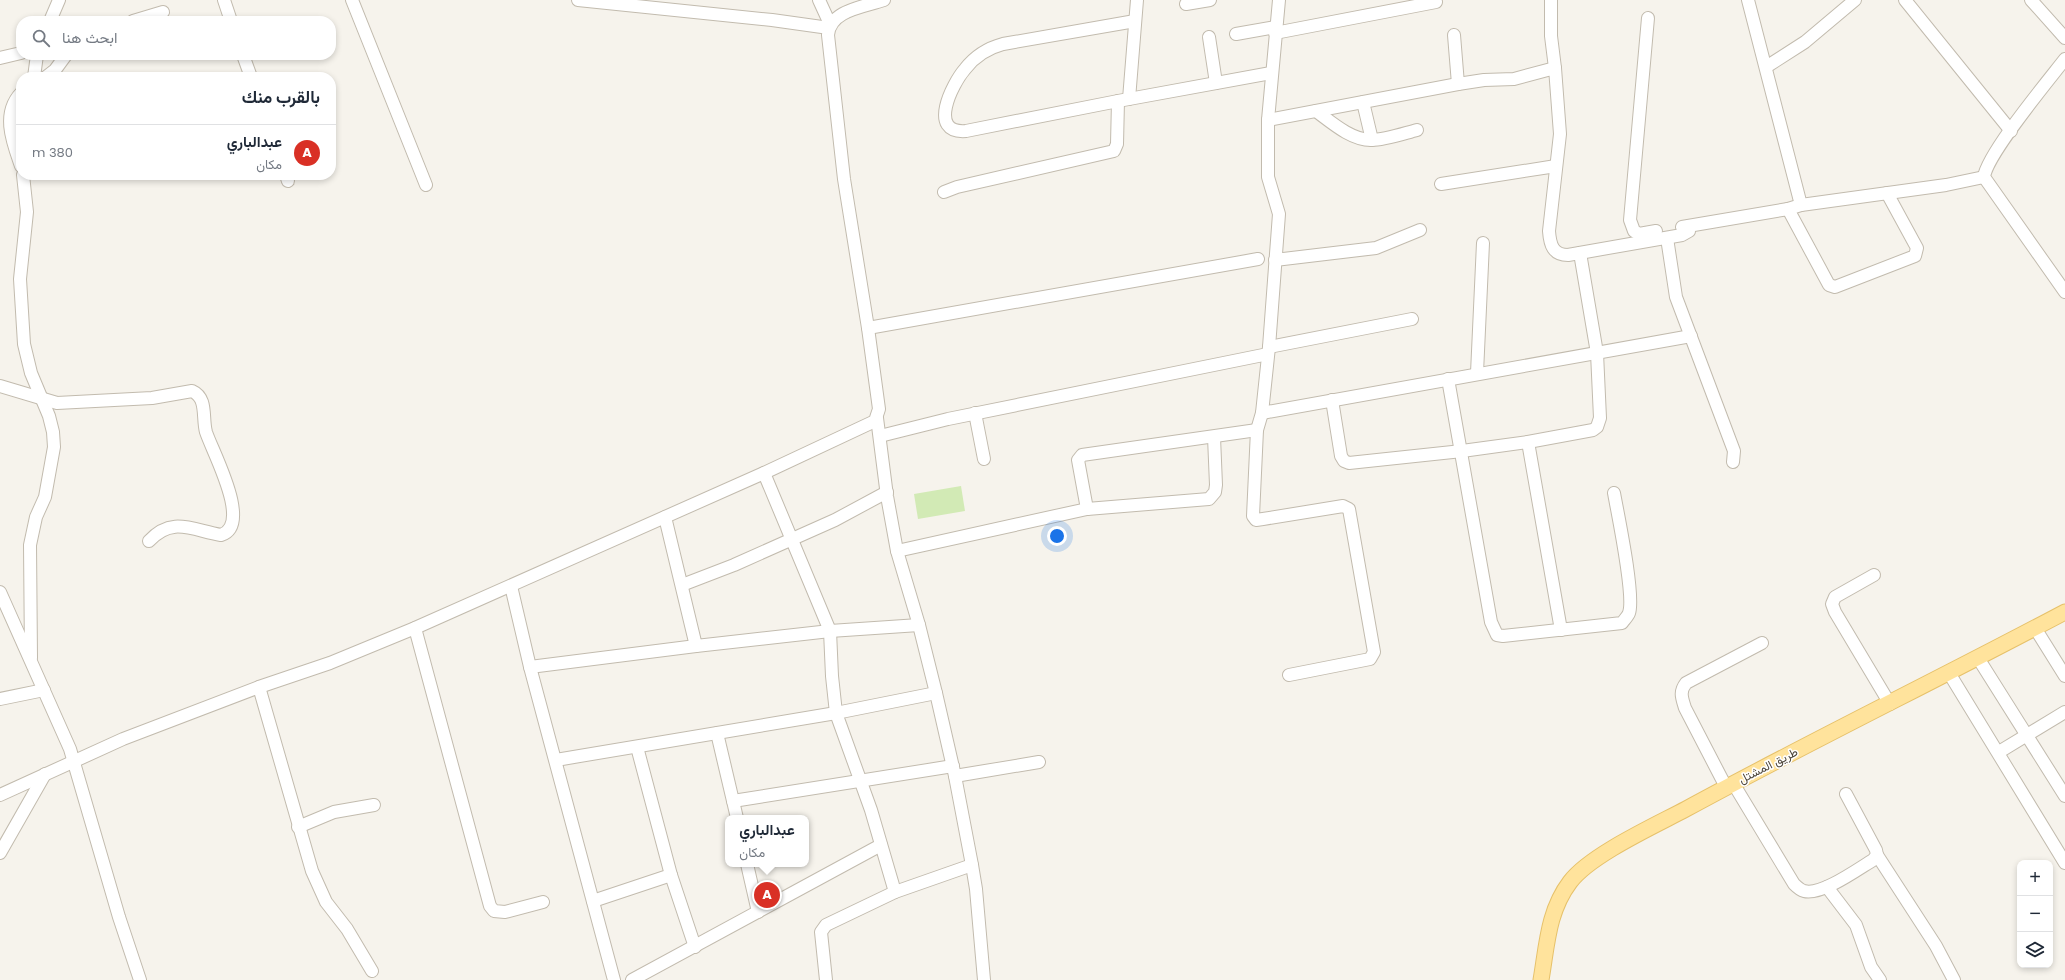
<!DOCTYPE html>
<html lang="ar">
<head>
<meta charset="utf-8">
<style>
  :root { --surface:#fff; --page:#f6f6f7; --text:#1f2937; --muted:#747a83; --line:#e0e1e3; --accent:#d93025 }
  body { margin:0; font-family:Poppins,Vazirmatn,sans-serif; background:var(--page); color:var(--text); direction:rtl }
  .controls { position:absolute; right:12px; bottom:12px; display:grid; overflow:hidden; border-radius:8px; box-shadow:0 2px 6px #0003 }
  .controls button { width:36px; height:36px; display:grid; place-items:center; padding:0; border:0; border-bottom:1px solid var(--line); background:var(--surface); color:var(--text); font:20px sans-serif }
  .you { position:absolute; left:1057px; top:536px; width:14px; height:14px; margin:-10px; border:3px solid #fff; border-radius:50%; background:#1a73e8; box-shadow:0 0 0 6px #1a73e833 }
  .badge { display:grid; place-items:center; width:26px; height:26px; border-radius:50%; background:var(--accent); color:#fff; font-size:13px; font-weight:700 }
  .pin { position:absolute; translate:-50% -50%; border:2px solid #fff; box-shadow:0 1px 4px #0006 }
  .popup { position:absolute; left:725px; top:815px; width:84px; height:52px; box-sizing:border-box; display:grid; place-content:center; border-radius:8px; background:var(--surface); filter:drop-shadow(0 1px 3px #0005); font-size:13px; white-space:nowrap; color:var(--muted) }
  .popup b { font-size:15px; color:var(--text) }
  .popup::after { content:''; position:absolute; left:50%; top:100%; margin-left:-8px; border:8px solid transparent; border-top-color:var(--surface) }
  .list { margin:0; padding:0; list-style:none }
  h2 { display:flex; justify-content:space-between; align-items:center; height:52px; margin:0; padding:0 16px; font-size:17px }
  h2 small { font-size:13px; font-weight:400; color:var(--muted) }
  .list li { display:grid; grid-template-columns:26px 1fr auto; gap:12px; align-items:center; box-sizing:border-box; height:56px; padding:0 16px; border-top:1px solid var(--line) }
  .list b { display:block; font-size:15px; white-space:nowrap }
  .list p { margin:0; font-size:13px; white-space:nowrap; color:var(--muted) }
  .list em { font-size:13px; font-style:normal; color:var(--muted) }
  .icon { flex:none; width:22px; height:22px; fill:none; stroke:currentColor; stroke-width:2; stroke-linecap:round; stroke-linejoin:round }
  .map { position:relative; flex:none; width:2065px; height:980px; overflow:hidden; direction:ltr }
  .search { position:absolute; background:var(--surface); box-shadow:0 2px 6px #0003; left:16px; top:16px; width:320px; height:44px; display:flex; align-items:center; gap:10px; box-sizing:border-box; padding:0 14px; border-radius:16px; color:var(--muted); font-size:15px }
  .panel { position:absolute; background:var(--surface); box-shadow:0 2px 6px #0003; left:16px; top:72px; width:320px; height:108px; border-radius:16px; direction:rtl }
  .map>svg:first-child { display:block }
  .green { fill:#d2eab5 }
  .lines { fill:none; stroke-linecap:round; stroke-linejoin:round }
  .minor-casing { stroke:#c2bbae; stroke-width:14 }
  .major-casing { stroke:#e6c16a; stroke-width:17 }
  .minor { stroke:#fff; stroke-width:12 }
  .major { stroke:#ffe39c; stroke-width:15 }
  .labels { text-anchor:middle; dominant-baseline:central; stroke-width:3; stroke-linejoin:round; paint-order:stroke }
  .street-label { font-size:12px; fill:#4b4439; stroke:#fff }
</style>
</head>
<body>
<div class="map">
<svg width="2065" height="980" viewBox="0 0 2065 980">
  <rect width="100%" height="100%" fill="#f6f3ec"/>
  <!-- green -->
  <path class="green" d="M961,486L965,511L918,519L914,494Z"/>
  <g class="lines">
    <!-- minor casing -->
    <g class="minor-casing">
      <g id="minor">
        <path d="M224,0L231,21"/>
        <path d="M352,0L426,185"/>
        <path d="M578,0L772,20L829,28"/>
        <path d="M819,0L830,24"/>
        <path d="M1279,0L1268,120V177L1279,214L1269,347L1262,413L1257,430L1253,516L1256,520L1263,519L1343,506L1349,509L1374,652L1370,659L1365,660L1289,675"/>
        <path d="M1551,0V36L1555,68"/>
        <path d="M1748,0L1801,205"/>
        <path d="M1905,0L2011,131"/>
        <path d="M2031,0L2065,38"/>
        <path d="M1186,4L1210,0"/>
        <path d="M1648,18L1630,220L1634,231L1639,234L1656,231"/>
        <path d="M50,21L59,0"/>
        <path d="M133,21L163,12"/>
        <path d="M1135,21L1003,44C988,48 975,56 965,69C952,84 927,134 966,131L1118,101L1271,73"/>
        <path d="M1275,33L1436,2"/>
        <path d="M1236,34L1276,27"/>
        <path d="M1454,35L1458,84"/>
        <path d="M1209,37L1216,83"/>
        <path d="M243,55L251,77"/>
        <path d="M0,58L21,53"/>
        <path d="M2065,59C2048,81 1987,154 1984,177L2065,292"/>
        <path d="M1766,67L1805,42L1855,0"/>
        <path d="M34,77L37,55"/>
        <path d="M46,77L55,70L66,55"/>
        <path d="M21,93C1,114 13,143 21,166"/>
        <path d="M1129,99L1137,0"/>
        <path d="M1363,102L1372,140"/>
        <path d="M1316,111C1331,122 1351,140 1371,140C1385,140 1402,134 1417,130"/>
        <path d="M1268,120L1458,84L1484,80L1514,79L1555,68L1560,134L1549,231C1550,245 1553,255 1568,255L1682,235L1689,231V226"/>
        <path d="M23,175L27,212L20,279L24,344L31,373L49,416L53,432L54,447L45,497L36,517L30,545L31,658"/>
        <path d="M286,175L288,181"/>
        <path d="M1441,184L1556,166"/>
        <path d="M944,192L957,187L1114,151L1117,144L1118,101"/>
        <path d="M1788,209L1829,285L1835,287L1915,256L1917,248L1887,193"/>
        <path d="M1682,227L1788,209L1801,205L1946,185L1984,177"/>
        <path d="M1667,238L1676,297L1734,451L1733,462"/>
        <path d="M1275,260L1376,248L1420,230"/>
        <path d="M868,328L1258,259"/>
        <path d="M1269,347L1412,319"/>
        <path d="M1477,373L1483,243"/>
        <path d="M1448,379L1491,622L1497,635L1503,636L1622,623C1624,620 1628,616 1629,613C1635,596 1618,515 1614,493"/>
        <path d="M0,386L57,403L152,398L192,391C208,398 202,418 206,432C212,451 253,525 221,535C192,530 172,516 149,541"/>
        <path d="M1332,400L1341,456L1344,461L1349,463L1462,451L1528,442L1593,430L1597,427L1600,418L1597,353L1580,253"/>
        <path d="M975,413L984,459"/>
        <path d="M1262,413L1691,336"/>
        <path d="M880,436L948,419L1268,354"/>
        <path d="M1528,442L1561,630"/>
        <path d="M764,473L830,631L832,676L836,713L871,810L895,892"/>
        <path d="M1087,509L1078,460L1082,455L1257,430"/>
        <path d="M665,517L696,646L830,631L919,625"/>
        <path d="M897,551L1087,509L1209,499L1215,492L1216,485L1214,437"/>
        <path d="M1874,575L1835,597L1832,604L1835,612L1890,704"/>
        <path d="M682,585L734,565L835,520L887,492"/>
        <path d="M511,586L530,667L614,980"/>
        <path d="M0,592L70,749L119,917L140,980"/>
        <path d="M415,628L490,906L494,911L505,912L543,902"/>
        <path d="M2035,628L2065,676"/>
        <path d="M1978,658L2065,796"/>
        <path d="M530,667L696,646"/>
        <path d="M1949,673L2065,863"/>
        <path d="M259,687L312,871L326,902L347,929L372,971"/>
        <path d="M0,699L44,690"/>
        <path d="M717,733L737,818"/>
        <path d="M637,747L671,875L695,947"/>
        <path d="M1999,752L2065,712"/>
        <path d="M556,760L836,713L936,693"/>
        <path d="M955,776L1039,762"/>
        <path d="M1733,783L1794,884C1797,887 1800,890 1804,891C1821,896 1858,869 1873,860L1877,855L1876,850L1846,794"/>
        <path d="M1726,787L1685,708C1682,698 1679,692 1686,683L1762,643"/>
        <path d="M0,795L123,739L259,687L330,663L415,628L764,473L875,421L879,409L868,328L844,179L828,35C830,10 864,7 884,0"/>
        <path d="M733,801L953,766"/>
        <path d="M298,827L334,812L374,805"/>
        <path d="M0,853L45,774"/>
        <path d="M1877,855L1936,946L1954,980"/>
        <path d="M747,864L758,912"/>
        <path d="M972,865L976,889L984,980"/>
        <path d="M1827,887L1856,925L1871,967L1880,980"/>
        <path d="M593,901L671,875"/>
        <path d="M632,980L881,845"/>
        <path d="M826,980L821,932L826,925L895,892L972,865L955,776L936,693L919,625L897,551L887,496L877,418"/>
      </g>
    </g>
    <!-- major casing -->
    <g class="major-casing">
      <path id="major" d="M1541,980C1547,945 1548,911 1570,882C1590,855 1656,825 1686,809C1811,741 1939,679 2065,612"/>
    </g>
    <!-- minor -->
    <use href="#minor" class="minor"/>
    <!-- major -->
    <use href="#major" class="major"/>
  </g>
  <g class="labels">
    <!-- street labels -->
    <g class="street-label">
      <text transform="translate(1768 765) rotate(-27)">طريق المشتل</text>
    </g>
  </g>
</svg>
<div class="controls">
<button>+</button>
<button>−</button>
<button><svg class="icon" aria-label="layers" viewBox="0 0 24 24"><path d="M12 4l9 5-9 5-9-5zM3 14l9 5 9-5"/></svg></button>
</div>
<div class="you"></div>
<div class="pin badge" style="left:767px;top:895px">A</div>
<div class="popup"><b>عبدالباري</b>مكان</div>
<div class="search"><svg class="icon" aria-label="search" viewBox="0 0 24 24"><circle cx="10" cy="10" r="6"/><path d="M15 15l6 6"/></svg>ابحث هنا</div>
<section class="panel">
<h2>بالقرب منك<small></small></h2>
<ul class="list">
<li><span class="badge">A</span><div><b>عبدالباري</b><p>مكان</p></div><em>380 m</em></li>
</ul>
</section>
</div>
</body>
</html>
